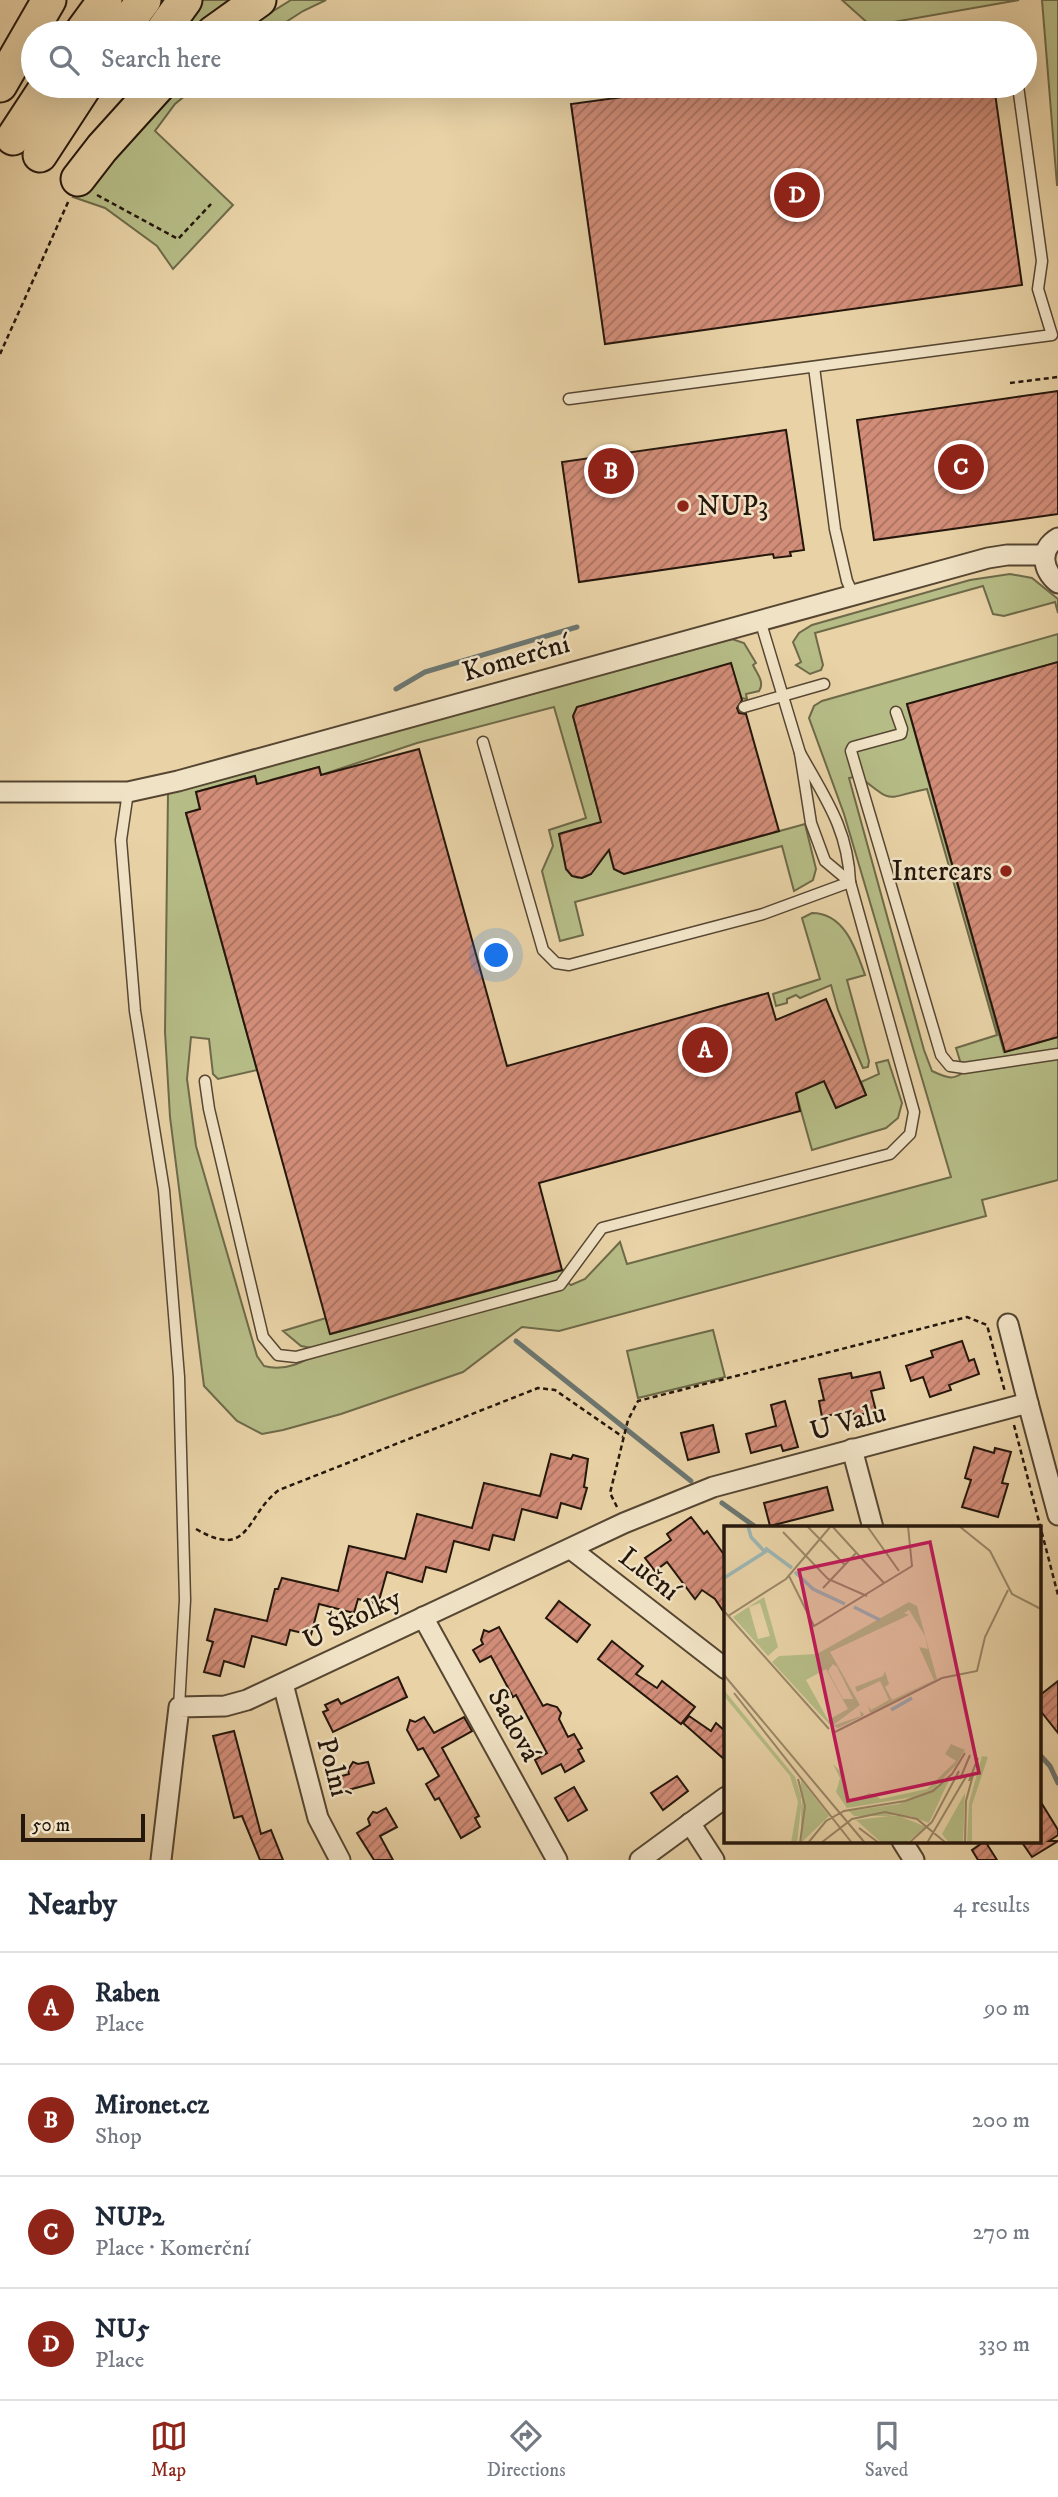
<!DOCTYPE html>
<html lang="en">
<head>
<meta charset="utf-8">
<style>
  :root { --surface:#fff; --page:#f6f6f7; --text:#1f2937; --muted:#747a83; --line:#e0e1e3; --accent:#8f2418 }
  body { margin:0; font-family:"IM FELL DW Pica",serif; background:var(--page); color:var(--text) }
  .scale { position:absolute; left:21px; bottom:18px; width:124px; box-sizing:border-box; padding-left:7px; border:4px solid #25170c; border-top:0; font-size:19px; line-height:24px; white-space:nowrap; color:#25170c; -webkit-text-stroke:5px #f0e2c5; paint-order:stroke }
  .you { position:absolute; left:497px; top:956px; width:24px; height:24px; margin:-18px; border:5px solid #fff; border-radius:50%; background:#1a73e8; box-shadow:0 0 0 10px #1a73e833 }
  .badge { display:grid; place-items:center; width:46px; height:46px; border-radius:50%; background:var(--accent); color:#fff; font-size:23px; font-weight:700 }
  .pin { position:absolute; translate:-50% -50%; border:4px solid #fff; box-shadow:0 2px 7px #0006 }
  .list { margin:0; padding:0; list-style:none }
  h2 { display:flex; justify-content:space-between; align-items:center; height:91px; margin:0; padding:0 28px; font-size:30px }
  h2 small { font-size:23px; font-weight:400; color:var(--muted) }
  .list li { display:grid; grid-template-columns:46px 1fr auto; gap:21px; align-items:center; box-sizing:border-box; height:112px; padding:0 28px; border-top:2px solid var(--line) }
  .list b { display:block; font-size:26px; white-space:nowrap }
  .list p { margin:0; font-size:23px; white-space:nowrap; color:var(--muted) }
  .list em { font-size:23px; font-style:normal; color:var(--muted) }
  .icon { flex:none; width:38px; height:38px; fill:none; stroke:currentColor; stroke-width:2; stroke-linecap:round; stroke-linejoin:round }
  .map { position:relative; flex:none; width:1058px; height:1860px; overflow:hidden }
  .search { position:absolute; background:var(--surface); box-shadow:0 7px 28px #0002; left:21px; right:21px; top:21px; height:77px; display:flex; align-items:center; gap:18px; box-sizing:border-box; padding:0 24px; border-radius:38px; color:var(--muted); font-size:26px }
  .sheet { height:539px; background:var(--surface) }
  nav { display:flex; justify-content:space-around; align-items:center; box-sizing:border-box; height:98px; border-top:2px solid var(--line); background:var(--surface); font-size:19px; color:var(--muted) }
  nav a { display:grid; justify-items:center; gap:4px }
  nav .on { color:var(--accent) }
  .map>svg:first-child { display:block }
  .grass { fill:#b6bc86; stroke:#6e6a49; stroke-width:2; fill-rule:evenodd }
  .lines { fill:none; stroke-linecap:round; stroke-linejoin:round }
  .stream { stroke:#6c7670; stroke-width:5 }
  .building { fill:url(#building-hatch); stroke:#25170c; stroke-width:2 }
  .service-casing { stroke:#564632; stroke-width:13 }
  .minor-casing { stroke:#564632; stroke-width:23 }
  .motorway-casing { stroke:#25170c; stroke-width:37 }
  .path { stroke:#25170c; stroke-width:2.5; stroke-dasharray:5 3.5; stroke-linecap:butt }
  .service { stroke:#f0e2c5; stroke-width:10 }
  .minor { stroke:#f0e2c5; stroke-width:19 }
  .motorway { stroke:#e8d2a6; stroke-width:33 }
  .poi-dot { fill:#8f2418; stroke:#f0e2c5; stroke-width:2.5 }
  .labels { text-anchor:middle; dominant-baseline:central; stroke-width:5; stroke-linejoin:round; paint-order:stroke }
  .poi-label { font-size:28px; fill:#25170c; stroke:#f0e2c5; text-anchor:start }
  .street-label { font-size:28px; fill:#25170c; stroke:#f0e2c5 }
  .inset-river { fill:none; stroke:#9cb5b3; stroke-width:3.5 }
  .inset-road { fill:none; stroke:#9a8768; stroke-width:2 }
  .view { fill:#c2185b; fill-opacity:0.15; stroke:#c2185b; stroke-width:3.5 }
  .inset-edge { fill:none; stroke:#25170c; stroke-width:3.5 }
</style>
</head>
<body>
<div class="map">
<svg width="1058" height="1860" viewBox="0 0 1058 1860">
  <defs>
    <pattern id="building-hatch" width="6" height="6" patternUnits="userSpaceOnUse" patternTransform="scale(1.75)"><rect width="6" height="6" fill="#d28d78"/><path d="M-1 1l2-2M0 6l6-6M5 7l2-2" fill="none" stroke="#aa7261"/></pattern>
  </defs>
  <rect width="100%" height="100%" fill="#e8d2a6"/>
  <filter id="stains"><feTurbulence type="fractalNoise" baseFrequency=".00286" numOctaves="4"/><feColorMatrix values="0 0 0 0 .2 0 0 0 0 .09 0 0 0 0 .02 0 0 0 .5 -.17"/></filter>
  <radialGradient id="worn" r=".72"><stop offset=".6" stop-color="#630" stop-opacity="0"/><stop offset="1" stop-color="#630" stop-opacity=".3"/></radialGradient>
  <!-- grass -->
  <g class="grass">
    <path d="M200,0H235L189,33H178Z"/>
    <path d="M291,0H326L303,11L269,33H238Z"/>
    <path d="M842,0H1019L871,26Z"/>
    <path d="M1042,0H1058V185H1057Z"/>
    <path d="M175,86H197L175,104L155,131L233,205L173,269L157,246L105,208L73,197Z"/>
    <path d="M1010,574L1032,578L1058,599V613L1055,602L1004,616L993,614L983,586L815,633L823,665L821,670L810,674L796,665L801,662L793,642L799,633L812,625L970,580Z"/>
    <path d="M1058,634V662L907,705L1004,1052L1058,1037V1180L982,1200L986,1216L559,1331L522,1327L463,1372L341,1414L283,1430L262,1434L237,1421L204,1386L170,1117L165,1032L168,793L732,639L744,643L756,663L753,665C757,674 765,682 759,691L746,694L747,699L741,698L731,664L577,707L573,716L614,869L624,874L805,824L816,869L813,880L794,891L782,846L575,902L583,935L560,941L542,871L553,846L549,830L586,818L554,707L417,743L321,775L319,767L271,780L259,793L254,776L196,792L200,809L186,814L257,1070L218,1079L213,1074L209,1039L191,1037L187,1079L196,1146L257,1356L264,1366C285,1372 305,1362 323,1350L301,1346L283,1331L326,1318L331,1334L563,1270L564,1280L571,1285L585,1279L620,1242L627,1264L951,1177L844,814L809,718L814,706L822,701ZM859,776C895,806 885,797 927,789L997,1035L956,1048L960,1061L970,1068C954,1080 951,1080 932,1071L924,1050L849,778ZM579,828L591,874C564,890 564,851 559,834Z"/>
    <path d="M812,913C845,913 856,950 865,975L847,980L869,1061L868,1067L863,1068L838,1010L831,985L800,998L796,995L787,999V1003L776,1006L773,994L820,979L802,918Z"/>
    <path d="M888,1060L902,1103L898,1118L886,1128L812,1150L796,1093L824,1081L836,1108L866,1095L861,1082L879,1074L876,1063Z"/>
    <path d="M713,1330L725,1377L638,1398L627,1351Z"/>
  </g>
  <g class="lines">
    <!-- stream -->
    <g class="stream">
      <path d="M396,689L425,672L577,627"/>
      <path d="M516,1341L691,1481"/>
      <path d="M722,1503L757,1528"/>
      <path d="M1039,1754L1050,1766L1058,1783"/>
    </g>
  </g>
  <!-- building -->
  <g class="building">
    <path d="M704,86H994L1022,285L605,344L571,104Z"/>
    <path d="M1058,391V514L874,540L857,420Z"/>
    <path d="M786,430L804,550L790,552L791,556L774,558L773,554L579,582L562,462Z"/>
    <path d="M1058,662V1037L1005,1052L907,704Z"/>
    <path d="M731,663L742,700L737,708L739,713L746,714L779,831L624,874L614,869L609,850L591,874L582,878L572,876L566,869L559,834L601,822L573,716L577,707Z"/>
    <path d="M419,749L507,1066L768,993L776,1020L826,999L866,1095L836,1108L824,1081L796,1093L800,1111L539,1183L562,1270L330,1334L186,813L200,809L196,792L255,776L257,784L319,767L321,775Z"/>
    <path d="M962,1341L969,1361L974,1359L979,1374L949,1385L951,1390L930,1397L923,1377L911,1381L906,1366L933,1357L931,1351Z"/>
    <path d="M880,1372L884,1388L871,1391L876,1411L854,1416L853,1410L822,1417L819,1401L824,1400L819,1379L851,1373L852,1378Z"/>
    <path d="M785,1401L798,1447L783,1451L781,1445L751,1453L746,1434L776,1426L771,1405Z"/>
    <path d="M713,1425L719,1452L688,1460L681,1433Z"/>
    <path d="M974,1447L994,1453L995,1448L1011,1452L1002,1483L1008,1484L998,1517L962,1507L971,1480L965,1478Z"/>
    <path d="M551,1454L571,1459L573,1455L588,1459L584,1487L587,1488L581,1509L561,1503L557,1518L522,1509L514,1540L493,1535L489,1550L454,1541L446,1572L426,1567L422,1582L387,1572L378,1604L358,1599L354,1613L319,1604L311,1635L290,1630L286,1645L252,1636L244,1667L224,1661L220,1676L204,1672L213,1642L207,1640L215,1609L267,1621L275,1589H278L282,1578L338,1591L349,1546L405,1559L417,1514L472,1528L484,1483L540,1496Z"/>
    <path d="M827,1487L833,1510L770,1526L764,1503Z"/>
    <path d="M691,1517L704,1534L707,1531L725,1556V1614L715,1599L702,1590L695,1599L667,1562L655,1571L645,1558L671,1540L667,1534Z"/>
    <path d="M559,1601L590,1625L577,1642L546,1618Z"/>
    <path d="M499,1627L543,1706L547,1704L557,1707L561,1713L559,1719L568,1737L574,1734L582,1748L578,1750L584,1761L565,1772L561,1764L542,1774L535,1760L547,1753L516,1695L513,1697L491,1656L480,1662L473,1650L483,1644L481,1640L484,1630L489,1632Z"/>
    <path d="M612,1641L643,1666L636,1674L657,1688L662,1681L695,1707L681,1724L598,1659Z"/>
    <path d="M398,1677L407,1697L333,1732L323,1712L328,1710L325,1705L338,1699L341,1704Z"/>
    <path d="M1058,1681V1733L1039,1709V1696Z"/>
    <path d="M689,1716L711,1731L716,1723L725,1731V1760L683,1723Z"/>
    <path d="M424,1717L434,1733L464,1717L472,1731L442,1748L479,1816L475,1818L480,1827L461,1838L439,1798L435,1800L426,1784L439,1776L423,1748L418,1750L407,1730L410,1720L415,1722Z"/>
    <path d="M234,1731L261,1834L271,1830L283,1860H260L242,1816L234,1818L213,1736Z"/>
    <path d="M353,1762L358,1764L368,1762L374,1783L341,1792L338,1777L349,1774L348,1770Z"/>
    <path d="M677,1776L688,1791L663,1810L651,1793Z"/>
    <path d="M574,1787L587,1810L568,1821L555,1798Z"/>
    <path d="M1039,1799L1058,1830V1835L1049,1841H1058L1032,1857L1021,1841H1039Z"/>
    <path d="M386,1808L397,1827L380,1836L393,1860H374L357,1833L370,1825L368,1819L373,1812L377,1813Z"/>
    <path d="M985,1841L997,1860H978L972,1850Z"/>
  </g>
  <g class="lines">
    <!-- service casing -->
    <g class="service-casing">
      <g id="service">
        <path d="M814,367L835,529L847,581L853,594"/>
        <path d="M569,399L1052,335L1038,289L1042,261L1018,86"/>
        <path d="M760,620L800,753L811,823L825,861L850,882"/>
        <path d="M744,707L824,684"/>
        <path d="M896,712L902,729L901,734L853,747L851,751L941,1055L950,1066L964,1068L1058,1054"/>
        <path d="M483,742L543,950L556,963L569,965L763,914L850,882"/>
        <path d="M128,792L121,840L135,1011L164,1190L179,1377L185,1600L179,1707"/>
        <path d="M205,1081L209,1109L263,1337L278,1355L296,1357L560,1285L602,1228L890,1154L910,1134L914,1112L850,882C848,829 825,798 800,753"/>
      </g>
    </g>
    <!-- minor casing -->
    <g class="minor-casing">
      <g id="minor">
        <path d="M1058,538C1039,549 1042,570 1058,583"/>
        <path d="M0,792H128L178,781L988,558L1007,555H1045"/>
        <path d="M1008,1324L1028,1403"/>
        <path d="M852,1449L873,1528"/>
        <path d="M571,1549L726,1669"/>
        <path d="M423,1617L557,1860"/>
        <path d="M283,1684L318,1818L340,1860"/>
        <path d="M690,1823L714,1860"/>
        <path d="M902,1841L914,1860"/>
        <path d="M161,1860L179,1707L225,1706L247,1700L624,1523L713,1487L1028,1403L1058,1515"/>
        <path d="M640,1860L726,1797"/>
      </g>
    </g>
    <!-- motorway casing -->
    <g class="motorway-casing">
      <g id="motorway">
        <path d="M81,33L105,0"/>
        <path d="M119,33L144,0"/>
        <path d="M161,33L185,0"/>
        <path d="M213,33L259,0"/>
        <path d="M0,85L49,0"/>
        <path d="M13,138L47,86"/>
        <path d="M40,155L85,86"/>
        <path d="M78,179L102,148L158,86"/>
      </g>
    </g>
    <!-- path -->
    <g class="path">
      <path d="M97,195L178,239L211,204"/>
      <path d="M0,354L69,200"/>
      <path d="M1010,383L1058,377"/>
      <path d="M1014,1425L1058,1595"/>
      <path d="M617,1507L610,1493L628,1420L638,1401L967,1317L987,1325L1005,1392"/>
      <path d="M196,1529C251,1561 245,1515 279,1490L538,1388L555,1390L623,1437"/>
    </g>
    <!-- service -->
    <use href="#service" class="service"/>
    <!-- minor -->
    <use href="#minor" class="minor"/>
    <!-- motorway -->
    <use href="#motorway" class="motorway"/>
  </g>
  <!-- markers -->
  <g class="poi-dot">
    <circle cx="683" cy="506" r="7"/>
    <circle cx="1006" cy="871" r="7"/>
  </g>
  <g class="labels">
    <!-- poi labels -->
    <g class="poi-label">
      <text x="697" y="506">NUP3</text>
      <text x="992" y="871" text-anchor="end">Intercars</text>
    </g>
    <!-- street labels -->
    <g class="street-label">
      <text transform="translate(516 658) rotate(-16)">Komerční</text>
      <text transform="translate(848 1422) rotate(-15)">U Valu</text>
      <text transform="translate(649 1574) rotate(38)">Luční</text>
      <text transform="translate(352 1619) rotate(-26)">U Školky</text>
      <text transform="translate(514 1725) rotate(61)">Sadová</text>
      <text transform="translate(333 1767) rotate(75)">Polní</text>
    </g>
  </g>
  <!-- overview -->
  <g transform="translate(724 1526)">
    <rect width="317" height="317" fill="#e8d2a6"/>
    <path d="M40,71L54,121L44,130L9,91ZM36,77L46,110L34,113L25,81ZM185,76L193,80L213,153L146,187L144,180L147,184L165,174L156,155L133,166L131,161L159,150L161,145L165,158L161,161L168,174L210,154L195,121L204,123L201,110L185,84L180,87L185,89L106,126L136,179L108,200L137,190L136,185L140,188L139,190L114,202L105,198L48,136L55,130L93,128ZM109,138L113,141L129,173H119L104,145ZM102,143L124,183L104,194L82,154ZM0,164L71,251L78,273L73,317H67L74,276L66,250L0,170ZM227,218L241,224L232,239L211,261L189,271L123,282L112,266L116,252L109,238L116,245L126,275L146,267L157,273L203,263L232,235L221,228ZM258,230L264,231L248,279V317H243L245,277ZM77,254L105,290L77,317ZM225,254L205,297L186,290H130L125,285L175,278ZM241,267L239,317H225L218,308ZM173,289L202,301L182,317H158L132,294Z" fill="#b6bc86" fill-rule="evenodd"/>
    <path class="inset-river" d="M41,22L68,42M71,46L89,63L121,78M0,52L41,26L27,11L24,0M130,81L156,94M167,184L188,172"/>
    <path class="inset-road" d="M83,0L121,39M108,0L160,57M143,0L175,45M235,0L266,25L288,68L317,83M59,6L104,53L143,70M65,50L90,100L188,40L184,0M99,62L133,26M0,85L105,203M4,90L62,53L107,0M0,149L141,317M10,167L128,317M111,206L218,152L253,145L261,111L284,64M74,253L81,280L76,317M236,253L246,229M245,255L254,232M135,302L155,317M84,317L102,295L120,285L181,275L209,265L228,248L241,227M97,317L128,293L161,286L193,293L222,317M185,317L208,296L235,245M203,317L243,249M241,317L242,275L249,249"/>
    <path class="view" d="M206,16L255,247L124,275L75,44Z"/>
    <rect width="317" height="317" class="inset-edge"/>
  </g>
  <rect width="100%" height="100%" filter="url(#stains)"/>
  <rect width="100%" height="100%" fill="url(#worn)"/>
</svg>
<div class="scale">50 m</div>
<div class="you"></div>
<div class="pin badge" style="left:705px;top:1050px">A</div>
<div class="pin badge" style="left:611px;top:471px">B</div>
<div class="pin badge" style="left:961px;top:467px">C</div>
<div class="pin badge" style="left:797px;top:195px">D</div>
<div class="search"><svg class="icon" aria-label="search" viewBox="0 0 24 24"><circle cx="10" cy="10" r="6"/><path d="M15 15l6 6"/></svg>Search here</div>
</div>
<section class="sheet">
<h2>Nearby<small>4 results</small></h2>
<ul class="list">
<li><span class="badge">A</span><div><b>Raben</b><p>Place</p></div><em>90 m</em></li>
<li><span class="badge">B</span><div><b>Mironet.cz</b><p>Shop</p></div><em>200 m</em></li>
<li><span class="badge">C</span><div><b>NUP2</b><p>Place · Komerční</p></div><em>270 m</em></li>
<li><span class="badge">D</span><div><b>NU5</b><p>Place</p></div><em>330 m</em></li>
</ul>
</section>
<nav>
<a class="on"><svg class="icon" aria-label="map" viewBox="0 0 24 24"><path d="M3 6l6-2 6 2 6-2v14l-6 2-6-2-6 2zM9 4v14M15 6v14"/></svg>Map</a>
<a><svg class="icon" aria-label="directions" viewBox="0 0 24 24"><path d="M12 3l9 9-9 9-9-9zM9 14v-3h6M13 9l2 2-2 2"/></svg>Directions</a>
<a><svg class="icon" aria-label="saved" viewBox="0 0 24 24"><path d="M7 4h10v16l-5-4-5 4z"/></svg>Saved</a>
</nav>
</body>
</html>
